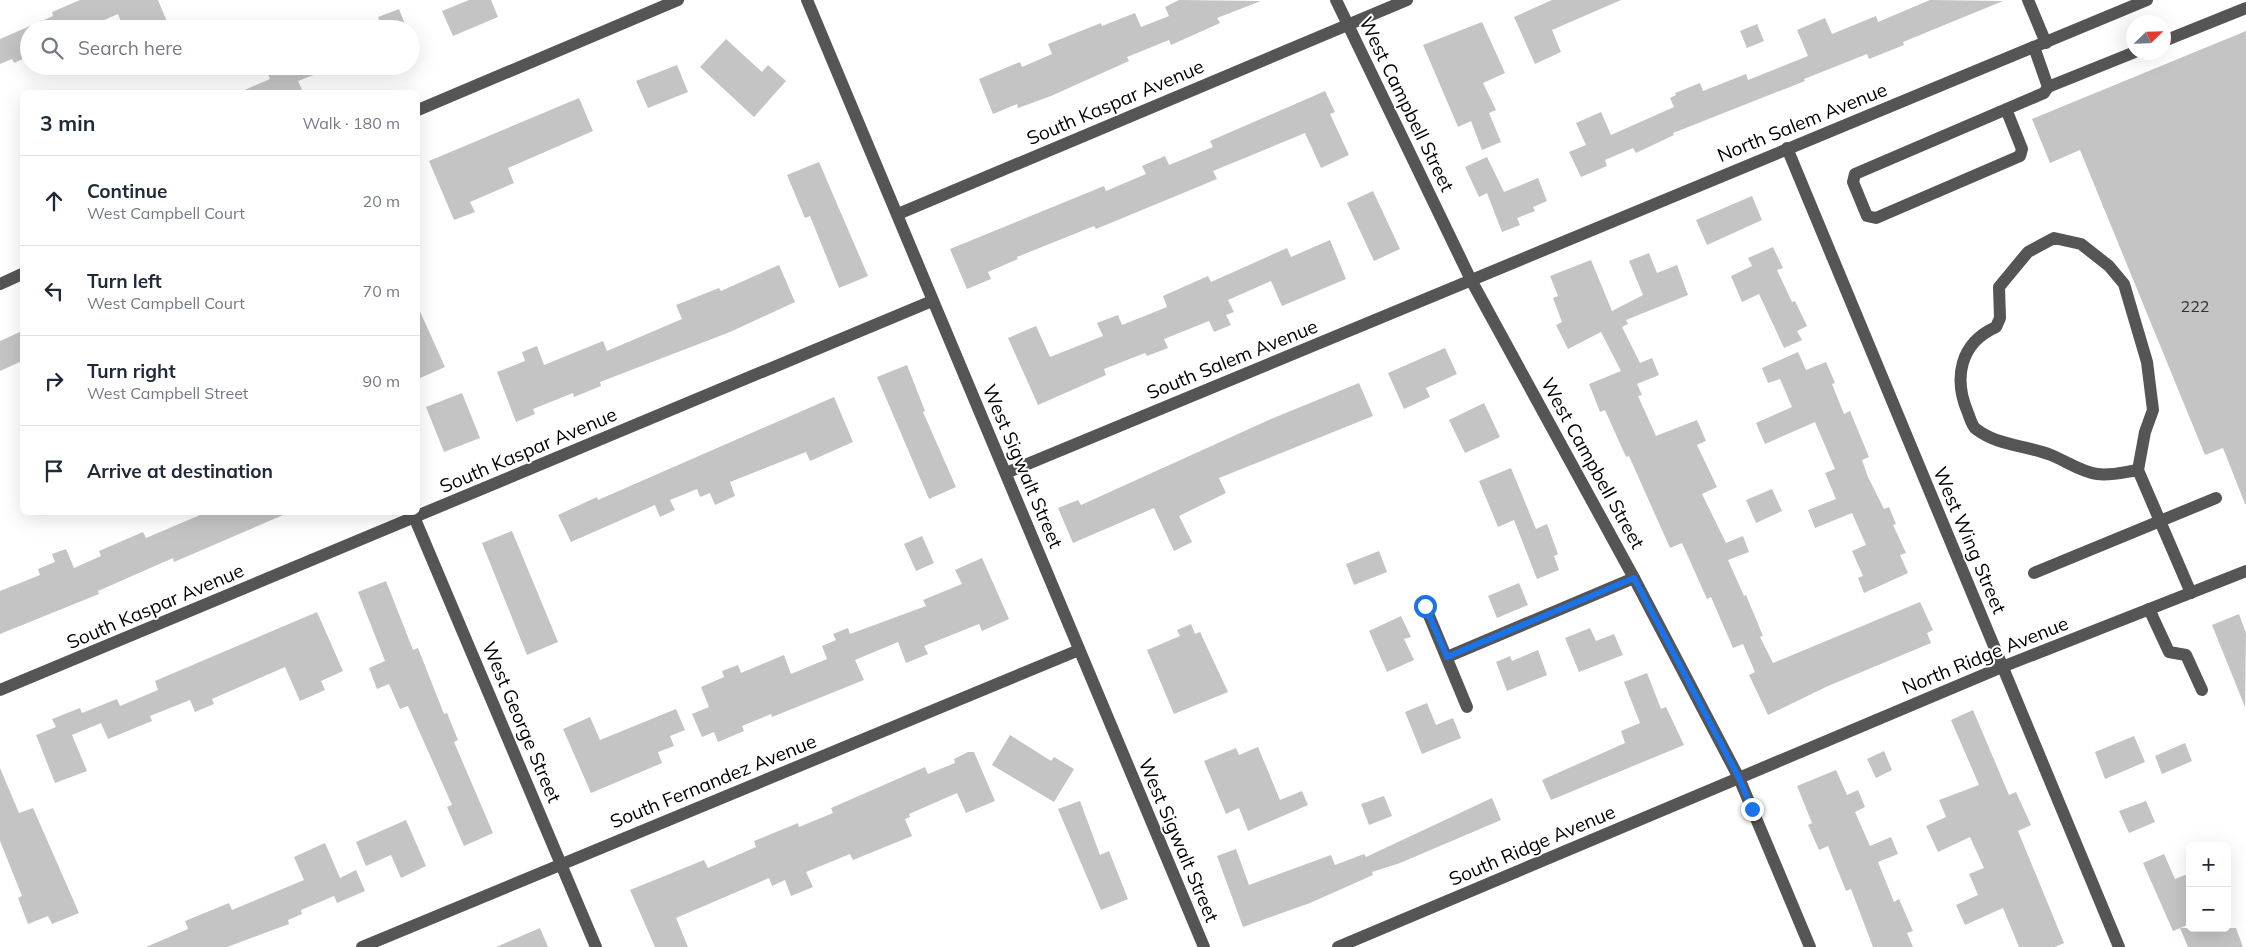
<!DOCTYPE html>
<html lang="en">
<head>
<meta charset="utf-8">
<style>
  :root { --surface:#fff; --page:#f6f6f7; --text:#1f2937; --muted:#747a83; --line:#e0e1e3 }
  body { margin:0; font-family:Mulish,sans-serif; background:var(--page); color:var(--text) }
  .controls { position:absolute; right:15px; bottom:15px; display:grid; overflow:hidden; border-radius:8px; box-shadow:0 5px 20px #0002 }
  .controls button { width:45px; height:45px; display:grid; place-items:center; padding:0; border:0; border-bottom:1px solid var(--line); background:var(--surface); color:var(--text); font:25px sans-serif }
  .compass { position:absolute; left:2126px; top:15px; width:45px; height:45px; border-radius:50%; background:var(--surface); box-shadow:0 5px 20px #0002; rotate:67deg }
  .stop { position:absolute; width:15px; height:15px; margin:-11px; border:4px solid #1a73e8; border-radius:50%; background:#fff }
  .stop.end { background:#1a73e8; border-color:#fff; box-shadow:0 1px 5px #0008 }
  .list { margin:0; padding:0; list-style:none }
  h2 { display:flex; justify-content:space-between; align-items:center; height:65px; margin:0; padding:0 20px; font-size:21px }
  h2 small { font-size:16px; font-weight:400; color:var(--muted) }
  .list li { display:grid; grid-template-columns:32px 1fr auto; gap:15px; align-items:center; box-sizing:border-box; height:90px; padding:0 20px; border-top:1px solid var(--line) }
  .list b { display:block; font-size:19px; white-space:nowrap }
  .list p { margin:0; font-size:16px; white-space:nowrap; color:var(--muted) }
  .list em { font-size:16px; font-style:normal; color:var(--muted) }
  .icon { flex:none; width:28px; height:28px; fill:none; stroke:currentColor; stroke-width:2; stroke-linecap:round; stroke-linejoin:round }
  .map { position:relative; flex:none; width:2246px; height:947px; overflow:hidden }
  .search { position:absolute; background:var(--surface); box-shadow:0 5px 20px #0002; left:20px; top:20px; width:400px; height:55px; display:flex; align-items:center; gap:12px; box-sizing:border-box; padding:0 18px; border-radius:28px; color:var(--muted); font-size:19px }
  .panel { position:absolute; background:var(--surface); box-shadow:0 5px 20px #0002; left:20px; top:90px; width:400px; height:425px; border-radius:8px }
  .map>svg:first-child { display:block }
  .building { fill:#c4c4c4 }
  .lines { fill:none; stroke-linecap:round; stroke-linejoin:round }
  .minor { stroke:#555; stroke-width:12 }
  .route { stroke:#1a73e8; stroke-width:6 }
  .labels { text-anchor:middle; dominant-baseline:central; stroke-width:4; stroke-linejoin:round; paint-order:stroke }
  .number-label { font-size:16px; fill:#313131 }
  .street-label { font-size:19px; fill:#000; stroke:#fff }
</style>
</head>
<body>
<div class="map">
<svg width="2246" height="947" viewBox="0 0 2246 947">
  <rect width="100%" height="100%" fill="#fff"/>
  <!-- building -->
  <g class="building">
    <path d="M80,0H158L170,29H137L134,21L122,25L118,14L83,29H29V56L14,63L12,59L0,64V39L53,16L52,12Z"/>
    <path d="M469,0H491L498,17L453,36L442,11Z"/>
    <path d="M1179,0L1261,1L1217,18L1220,23L1171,45L1169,40L1127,57L1129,61L1051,96L1018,108L1017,104L993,114L979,79L1020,62L1022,67L1052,54L1048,44L1101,23L1102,26L1135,13L1141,27L1169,16L1165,7Z"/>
    <path d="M1552,0H1621L1552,30L1561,52L1535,64L1514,17Z"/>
    <path d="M1930,0L2003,1L1903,42L1904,45L1869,59L1867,54L1804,79L1805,81L1673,133L1674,135L1636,153L1633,148L1605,160L1607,166L1581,177L1569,152L1586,145L1576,123L1601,112L1611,135L1674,107L1670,98L1676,95L1675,93L1700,83L1703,91L1746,74L1748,80L1808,56L1797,30L1825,18L1832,34L1876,16L1878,22Z"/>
    <path d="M399,9L407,29H383L378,17Z"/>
    <path d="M1482,22L1505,73L1483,83L1496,110L1489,113L1501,142L1482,150L1471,121L1458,127L1423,45Z"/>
    <path d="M1757,24L1764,41L1747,48L1740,31Z"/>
    <path d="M2246,31V504H2245L2223,448L2205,455L2080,150L2050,163L2032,119Z"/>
    <path d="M726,39L762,72L768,65L786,81L754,117L700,67Z"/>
    <path d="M677,65L688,92L648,108L636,81Z"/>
    <path d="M265,66H334V67L298,81L303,92H240L270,79Z"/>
    <path d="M1325,91L1335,112L1330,114L1349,155L1321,168L1305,133L1213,171L1217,179L1096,229L1094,226L1017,257L1018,259L988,272L991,279L967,289L950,249L1104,186L1106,191L1146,174L1142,166L1165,156L1169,165L1213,147L1210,141Z"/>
    <path d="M579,98L593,131L508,168L514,183L470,202L475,212L454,220L429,161Z"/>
    <path d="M1487,157L1504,192L1538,178L1547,201L1533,207L1535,211L1517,218L1520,225L1502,232L1487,193L1479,197L1465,167Z"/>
    <path d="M819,162L868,276L839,288L810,216L805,218L787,175Z"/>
    <path d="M1373,191L1400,249L1374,261L1347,203Z"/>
    <path d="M1752,196L1762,220L1707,245L1696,220Z"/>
    <path d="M1330,240L1346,279L1282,306L1271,281L1228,300L1234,312L1226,315L1231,325L1214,332L1209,321L1164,339L1168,348L1147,356L1145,353L1104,369L1106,375L1038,405L1008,338L1036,326L1050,357L1103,336L1097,323L1118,315L1122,325L1167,307L1163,296L1208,276L1211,282L1287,248L1291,257Z"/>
    <path d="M1773,247L1783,268L1777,270L1792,302L1795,301L1807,326L1797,331L1802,340L1784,348L1759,294L1742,302L1731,276L1752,266L1748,258Z"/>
    <path d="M1649,253L1657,273L1677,265L1688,295L1626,320L1628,324L1622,327L1640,363L1652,358L1659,375L1637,384L1642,395L1638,396L1656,436L1697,420L1706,441L1697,445L1717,487L1702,494L1726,543L1743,536L1749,552L1728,560L1744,596L1746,595L1763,636L1760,637L1773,663L1920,602L1933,630L1927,633L1931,643L1828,686L1768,715L1749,675L1755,672L1743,644L1733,648L1711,597L1707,599L1682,543L1670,548L1629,456L1626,457L1605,410L1600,412L1589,384L1621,371L1601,332L1568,349L1556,325L1562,322L1553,298L1558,296L1550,276L1591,260L1612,311L1643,295L1629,261Z"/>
    <path d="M779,265L795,302L730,332L600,382L601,386L574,397L573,393L533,409L535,414L516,422L497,372L525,361L522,352L537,346L544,365L603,341L607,351L682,319L676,305L719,288L721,291Z"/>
    <path d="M418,307L445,367L418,379Z"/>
    <path d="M22,331V361L0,371V341Z"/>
    <path d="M1445,348L1457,374L1426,388L1430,397L1404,409L1388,373Z"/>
    <path d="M1798,352L1806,370L1826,362L1835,383L1832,384L1844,414L1850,411L1869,457L1862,460L1868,477L1884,509L1889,507L1896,524L1893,525L1906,553L1900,555L1908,573L1864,593L1858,578L1863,576L1852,551L1866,545L1852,513L1815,528L1808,510L1836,499L1825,473L1835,469L1815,422L1765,444L1756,423L1792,407L1780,379L1768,383L1762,368Z"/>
    <path d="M907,365L925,411L923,412L956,487L929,499L877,377Z"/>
    <path d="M1359,383L1373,416L1219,478L1226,493L1179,516L1192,542L1174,551L1154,508L1073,543L1058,508L1078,500L1081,505L1271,419Z"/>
    <path d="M462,393L480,438L444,452L426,407Z"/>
    <path d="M834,397L853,442L810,461L806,452L730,482L735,496L715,505L710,493L700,497L697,489L670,500L675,510L660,517L655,505L571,542L558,515L597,497L598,500Z"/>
    <path d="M1484,403L1500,437L1465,453L1449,420Z"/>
    <path d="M1511,468L1536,529L1547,524L1558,554L1554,556L1559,570L1537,579L1514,520L1498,527L1479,481Z"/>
    <path d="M1772,489L1782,511L1756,523L1746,500Z"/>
    <path d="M207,512L288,513L174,562L173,558L98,591L99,594L0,634V591L40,575L38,569L55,562L52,554L66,549L74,568L101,556L99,551L143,532L146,538Z"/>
    <path d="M512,531L558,642L527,655L482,543Z"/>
    <path d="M922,536L934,563L916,571L904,544Z"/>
    <path d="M1379,551L1387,572L1354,585L1346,564Z"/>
    <path d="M982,558L1009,619L982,631L979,624L924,646L928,654L906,663L898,642L855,660L864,680L772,717L771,714L742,726L744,731L718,742L714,732L702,737L692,714L709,707L701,687L724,677L722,671L738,665L741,673L784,655L791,674L827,659L822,646L836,640L833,634L848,628L850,634L926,606L923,600L962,584L955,570Z"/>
    <path d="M386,581L413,650L418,648L444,714L447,713L458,740L454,742L493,833L464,846L447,807L452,805L408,706L400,709L389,684L377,689L369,668L385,661L358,592Z"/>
    <path d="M1519,583L1528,605L1497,618L1488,596Z"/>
    <path d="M317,612L343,671L321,681L325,690L300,701L285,667L212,699L214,704L195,712L190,700L150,716L152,721L108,739L101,723L72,735L87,771L55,783L36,735L56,727L52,719L80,708L82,713L117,699L120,706L158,690L155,681Z"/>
    <path d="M2239,614L2246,633L2245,707L2212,625Z"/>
    <path d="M1401,616L1411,637L1404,639L1414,660L1387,672L1369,631Z"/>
    <path d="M1191,624L1195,634L1200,632L1228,692L1174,714L1147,650L1180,636L1177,630Z"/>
    <path d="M1590,628L1596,641L1614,634L1623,655L1579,672L1565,638Z"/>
    <path d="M1538,650L1547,675L1507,691L1496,662L1510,656L1512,661Z"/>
    <path d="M1647,673L1661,709L1666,707L1684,745L1551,800L1542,780L1625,743L1621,731L1640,723L1624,682Z"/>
    <path d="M1427,703L1436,725L1453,718L1461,738L1422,754L1405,712Z"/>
    <path d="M676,709L685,730L670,736L674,746L658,752L662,763L591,793L563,729L590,717L600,740Z"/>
    <path d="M1973,710L2009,795L2016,792L2031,825L2018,831L2064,943L2055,947H2019L2003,908L1965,925L1956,905L1978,895L1969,874L1984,868L1970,837L1938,852L1926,826L1946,817L1939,800L1979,785L1951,720Z"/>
    <path d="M1010,735L1051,761L1054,757L1074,769L1054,802L992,765Z"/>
    <path d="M2134,736L2145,762L2105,779L2095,752Z"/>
    <path d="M2185,743L2192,761L2162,774L2155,756Z"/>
    <path d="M1258,747L1280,800L1302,791L1308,805L1248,831L1239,808L1226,814L1204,761L1236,748L1239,755Z"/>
    <path d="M1884,751L1892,770L1876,778L1867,759Z"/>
    <path d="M968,752H974L995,801L966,813L957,793L909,814L910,817L905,819L912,836L853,860L850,854L806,872L813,887L791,896L785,880L772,886L769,878L676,918L688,947H655L630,890L704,860L708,868L756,847L754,841L798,823L799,827L833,813L831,808L925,767L928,774L955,763L954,759Z"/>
    <path d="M0,768L19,813L33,808L79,913L52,924L48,916L28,924L18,898L22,896L0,841Z"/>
    <path d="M1836,770L1847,795L1858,790L1865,807L1855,812L1870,846L1891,837L1898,854L1878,862L1894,902L1899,899L1913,931L1907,933L1913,947H1873L1851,889L1846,891L1828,846L1819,850L1808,825L1812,823L1797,786Z"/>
    <path d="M1384,796L1392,816L1369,825L1361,804Z"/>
    <path d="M1492,798L1501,820L1400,863L1372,872L1373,875L1310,903L1243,927L1217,856L1236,849L1249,885L1331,855L1335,865L1364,854L1366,857Z"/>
    <path d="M1080,801L1100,855L1109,851L1128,899L1101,910L1058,809Z"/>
    <path d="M2146,801L2155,822L2129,833L2119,811Z"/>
    <path d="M406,820L426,866L401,878L391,855L366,866L356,842Z"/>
    <path d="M325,843L340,878L356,870L365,891L337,903L334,896L301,910L302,914L288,920L289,924L227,947H146L188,929L185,921L229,903L232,910L304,880L294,857Z"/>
    <path d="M2164,854L2175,879L2190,873V924L2173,931L2143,863Z"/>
    <path d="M540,928L548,947H496Z"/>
    <path d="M2180,928H2236L2243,947H2188Z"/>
  </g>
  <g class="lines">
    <!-- minor -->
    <g class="minor">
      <path d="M807,0L1204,947"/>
      <path d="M1336,0L1471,280L1634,578L1739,778L1810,947"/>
      <path d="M2028,0L2046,43"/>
      <path d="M2164,41L2246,8"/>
      <path d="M2048,87L2135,52"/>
      <path d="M2006,109L2022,149L2020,156L1876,218L1867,216L1853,182L1855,174L2044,93L2048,87L2034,47"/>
      <path d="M418,110L678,0"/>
      <path d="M1787,148L2119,947"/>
      <path d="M898,214L1407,0"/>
      <path d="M0,284L22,274"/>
      <path d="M2138,470C2124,472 2111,476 2097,474C2081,472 2066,461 2051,455C2026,445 1998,446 1976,429C1972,426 1970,418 1968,413C1953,378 1960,343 1996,327L2000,318L1999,287L2028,252L2054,238L2081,244L2109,266L2124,284L2147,362L2153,410L2145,432L2138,470L2191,593"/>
      <path d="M1006,473L2147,0"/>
      <path d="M412,512L596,947"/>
      <path d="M2034,573L2216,498"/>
      <path d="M1425,606L1467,707"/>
      <path d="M2149,609L2169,652L2186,655L2202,690"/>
      <path d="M1447,657L1634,578"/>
      <path d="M0,690L932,301"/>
      <path d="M362,947L1079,650"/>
      <path d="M1338,947L2002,667L2246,571"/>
    </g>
  </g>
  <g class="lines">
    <!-- route -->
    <path class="route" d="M1425,606L1447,657L1634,578L1739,778L1752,809"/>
  </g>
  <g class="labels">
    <!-- number labels -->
    <g class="number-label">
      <text x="2195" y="306">222</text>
    </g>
    <!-- street labels -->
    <g class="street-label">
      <text transform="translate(1115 102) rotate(-23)">South Kaspar Avenue</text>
      <text transform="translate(1407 104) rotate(64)">West Campbell Street</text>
      <text transform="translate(1802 122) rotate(-22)">North Salem Avenue</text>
      <text transform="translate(1232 359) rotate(-22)">South Salem Avenue</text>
      <text transform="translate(528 450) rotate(-23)">South Kaspar Avenue</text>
      <text transform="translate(1593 463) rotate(61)">West Campbell Street</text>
      <text transform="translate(1023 466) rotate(67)">West Sigwalt Street</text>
      <text transform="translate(1970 540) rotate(67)">West Wing Street</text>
      <text transform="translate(155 606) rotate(-23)">South Kaspar Avenue</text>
      <text transform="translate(1985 655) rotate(-22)">North Ridge Avenue</text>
      <text transform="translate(522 722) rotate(67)">West George Street</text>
      <text transform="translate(713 781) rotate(-22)">South Fernandez Avenue</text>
      <text transform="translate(1179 840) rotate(67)">West Sigwalt Street</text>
      <text transform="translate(1532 845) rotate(-23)">South Ridge Avenue</text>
    </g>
  </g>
</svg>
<div class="controls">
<button>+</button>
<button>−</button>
</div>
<svg class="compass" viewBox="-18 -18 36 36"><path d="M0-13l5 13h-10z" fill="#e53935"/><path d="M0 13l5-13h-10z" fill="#747a83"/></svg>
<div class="stop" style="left:1425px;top:606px"></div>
<div class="stop end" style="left:1752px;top:809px"></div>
<div class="search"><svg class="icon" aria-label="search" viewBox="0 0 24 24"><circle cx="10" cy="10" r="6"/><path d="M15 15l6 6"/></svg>Search here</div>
<section class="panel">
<h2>3 min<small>Walk · 180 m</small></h2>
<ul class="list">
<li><svg class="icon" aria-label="ahead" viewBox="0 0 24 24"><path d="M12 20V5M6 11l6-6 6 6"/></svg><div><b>Continue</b><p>West Campbell Court</p></div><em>20 m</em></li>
<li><svg class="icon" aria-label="left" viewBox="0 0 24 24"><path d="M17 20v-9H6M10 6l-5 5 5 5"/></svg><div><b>Turn left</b><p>West Campbell Court</p></div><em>70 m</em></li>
<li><svg class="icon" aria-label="right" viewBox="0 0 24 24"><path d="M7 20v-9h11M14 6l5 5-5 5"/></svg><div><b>Turn right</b><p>West Campbell Street</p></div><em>90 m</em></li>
<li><svg class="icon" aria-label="arrive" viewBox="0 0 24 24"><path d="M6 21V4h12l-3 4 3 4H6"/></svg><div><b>Arrive at destination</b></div></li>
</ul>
</section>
</div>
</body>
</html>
